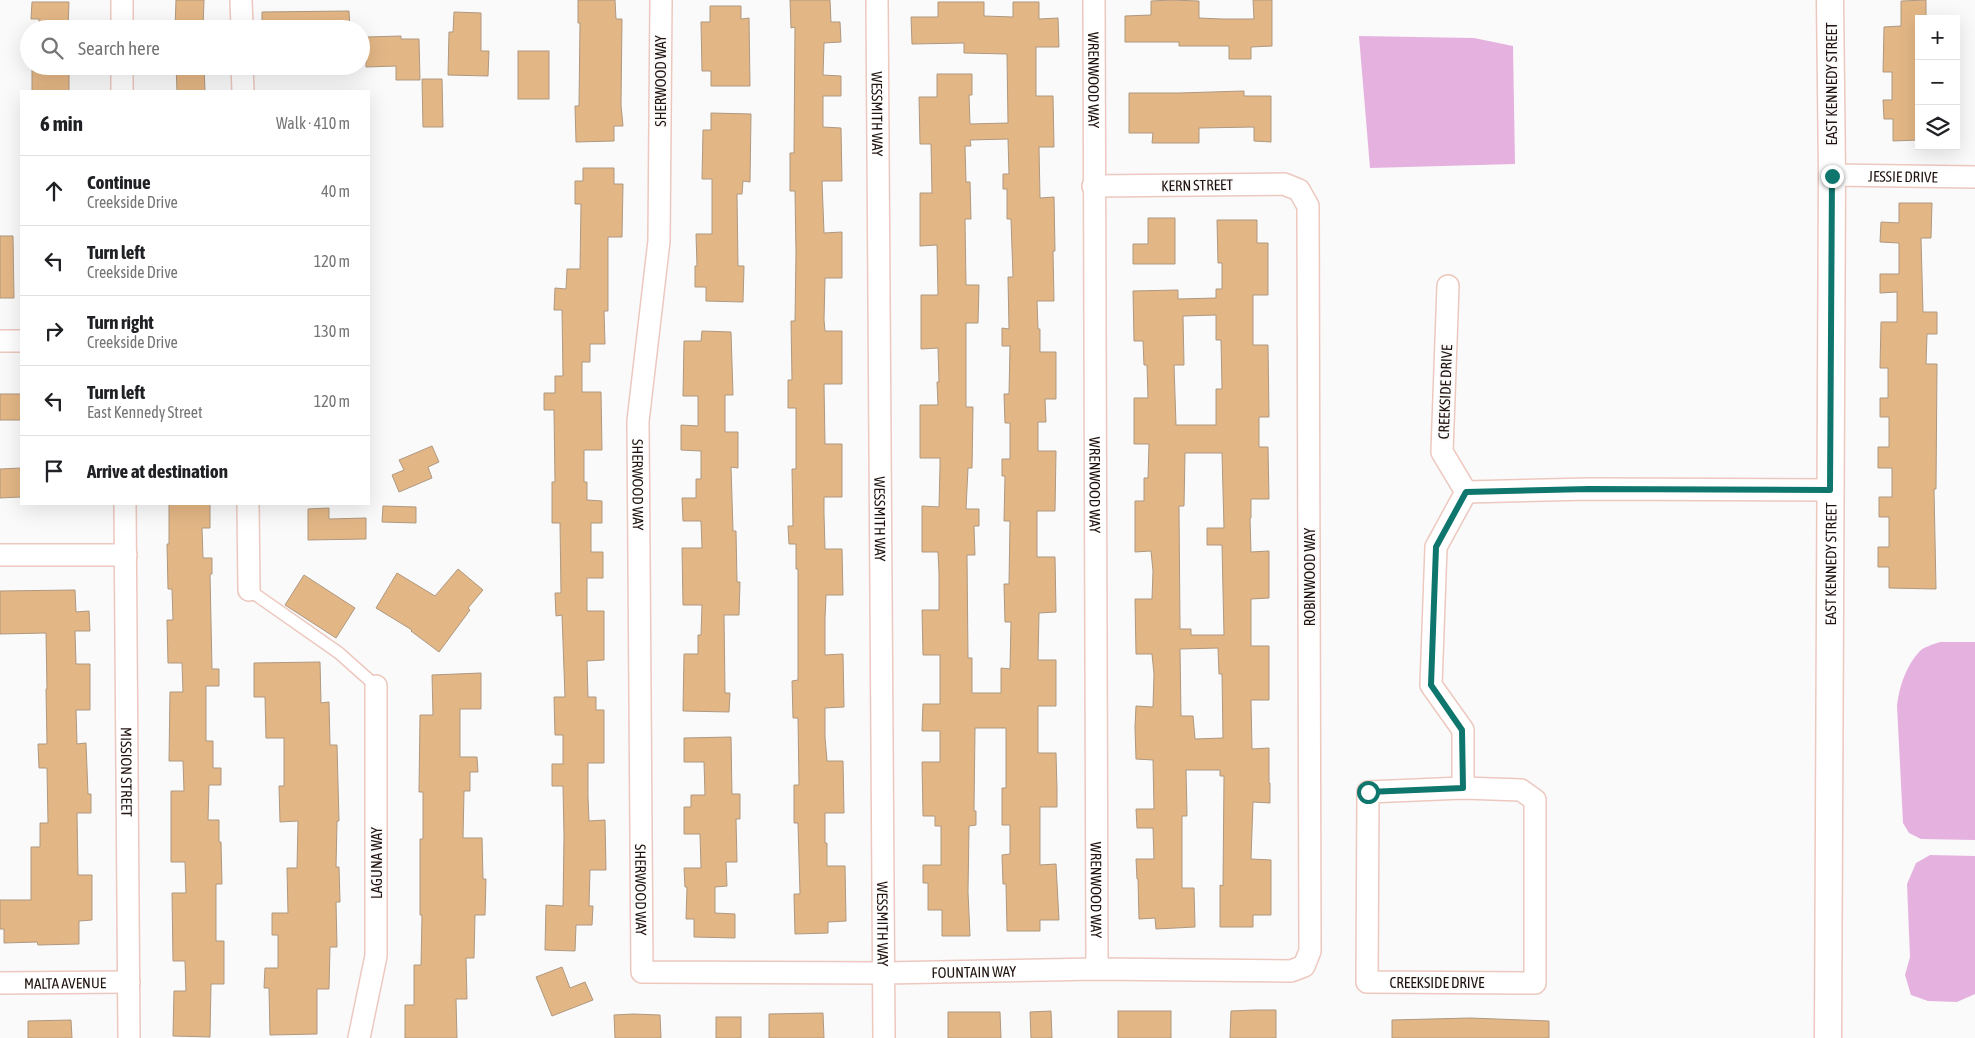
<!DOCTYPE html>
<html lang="en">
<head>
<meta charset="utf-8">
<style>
  :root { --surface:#fff; --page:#f2f2f2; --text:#202124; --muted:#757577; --line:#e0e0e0 }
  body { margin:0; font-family:"Asap Condensed",sans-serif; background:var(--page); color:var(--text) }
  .controls { position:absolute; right:15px; top:15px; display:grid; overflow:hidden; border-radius:0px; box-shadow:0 5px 20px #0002 }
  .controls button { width:45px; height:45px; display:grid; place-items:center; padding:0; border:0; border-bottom:1px solid var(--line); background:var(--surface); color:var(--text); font:25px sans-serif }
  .stop { position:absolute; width:15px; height:15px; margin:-11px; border:4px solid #0f766e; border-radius:50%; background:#fff }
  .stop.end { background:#0f766e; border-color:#fff; box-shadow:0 1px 5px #0008 }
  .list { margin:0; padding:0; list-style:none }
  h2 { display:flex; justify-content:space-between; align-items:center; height:65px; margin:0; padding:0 20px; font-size:21px }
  h2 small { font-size:16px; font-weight:400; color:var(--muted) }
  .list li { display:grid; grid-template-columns:32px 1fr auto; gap:15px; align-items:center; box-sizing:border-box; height:70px; padding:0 20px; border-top:1px solid var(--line) }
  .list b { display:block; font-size:19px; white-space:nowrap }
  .list p { margin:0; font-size:16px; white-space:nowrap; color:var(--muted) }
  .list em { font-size:16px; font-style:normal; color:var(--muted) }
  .icon { flex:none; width:28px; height:28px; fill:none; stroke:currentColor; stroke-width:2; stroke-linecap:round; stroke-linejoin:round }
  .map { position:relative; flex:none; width:1975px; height:1038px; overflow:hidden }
  .search { position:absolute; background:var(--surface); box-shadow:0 5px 20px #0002; left:20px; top:20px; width:350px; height:55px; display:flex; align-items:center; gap:12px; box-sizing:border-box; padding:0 18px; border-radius:28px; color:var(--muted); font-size:19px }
  .panel { position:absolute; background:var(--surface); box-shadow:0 5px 20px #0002; left:20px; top:90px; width:350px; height:415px; border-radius:0px }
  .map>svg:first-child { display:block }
  .water { fill:#e5b2e0 }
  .building { fill:#e3b685; stroke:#af9880; fill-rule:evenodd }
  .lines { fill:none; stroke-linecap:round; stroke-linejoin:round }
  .service-casing { stroke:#edc8bf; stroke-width:14 }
  .minor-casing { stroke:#edc8bf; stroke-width:24 }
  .tertiary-casing { stroke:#edc8bf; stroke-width:29 }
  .service { stroke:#fff; stroke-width:11 }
  .minor { stroke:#fff; stroke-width:21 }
  .tertiary { stroke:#fff; stroke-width:26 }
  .route { stroke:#0f766e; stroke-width:6 }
  .labels { text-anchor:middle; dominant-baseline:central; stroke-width:4; stroke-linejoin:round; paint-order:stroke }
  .street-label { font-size:15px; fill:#1f120f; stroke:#fafafa }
</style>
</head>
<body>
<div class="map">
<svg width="1975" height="1038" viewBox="0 0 1975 1038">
  <rect width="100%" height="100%" fill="#fafafa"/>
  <!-- water -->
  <g class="water">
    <path d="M1359,36L1474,38L1513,46L1515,164L1370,168Z"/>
    <path d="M1940,642H1975V840L1921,839L1909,833L1903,823L1897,706C1899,687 1906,666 1919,652C1923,647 1934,644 1940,642Z"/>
    <path d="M1930,855L1975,856V994L1957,1002L1928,1001L1911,995L1905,975L1910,957L1907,884L1916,863Z"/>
  </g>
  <!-- building -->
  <g class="building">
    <path d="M176,0H204L203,29H175Z"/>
    <path d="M578,0H615L616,19H622L621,105L623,126H614V141L576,142L575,106H579L580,23H578Z"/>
    <path d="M790,0H830L831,22H840L841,42L824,43L823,75L841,76V96H823V127L841,128L842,181H822L824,233L842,232V278H825L824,320L825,331H842V384H824L825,444H842V497H824V514L825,549H842L843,595H826L825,618V655L843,654L844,707L825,708V737L827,761H843L844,813H825V843H827V866H845L846,921L828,922V933L795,934L794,894H800L798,823H794V785H799L798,718H793L792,681L798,680V569H796V544H789L788,526H793L792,469H796V408H788V380H792L791,321H795L796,252L795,191H790V153H794L795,27L791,28Z"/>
    <path d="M1171,0L1199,1V18L1222,19H1254L1253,0H1272V46L1251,47V59H1229V46H1179V42H1125V16L1151,15V1Z"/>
    <path d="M1926,0V19H1919V140L1893,141V119H1884L1883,100H1892V72H1883L1884,27L1901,26V1Z"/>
    <path d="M32,2H69L68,29H39V19H31Z"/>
    <path d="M938,2H984V16L1013,17V2H1039V19L1058,18L1059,47H1036V96H1053L1054,147H1039L1040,198L1054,197L1055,251H1053L1054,301H1037L1038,329H1040V352H1056V399H1045L1046,422H1038V451H1056L1055,511H1037V557H1055L1056,612L1039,613L1038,660H1056V706H1038V753H1056L1057,789V807H1040V865L1056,864L1059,920H1040V931H1007L1006,884H1003L1002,855L1010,854V825H1002V788H1006V728H975L974,811H976V825L969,826L968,892L970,936H942V910H928V883H923V865H941V826H935V816H923L922,762H940V731H922L923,704H940V655H923L922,610H939V573L938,552H922V506L939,507L940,467V458H920V405H938L937,382H939L938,348L921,349V295H938L937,245L920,246V193H932L931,144H920L919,97H937V74H972V95H969L970,124L1008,123L1007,54L964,53V43L912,44L911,17H938ZM1008,139L1009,174H1003V189H1007V219H1011L1013,277H1008L1009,329L1002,328V346H1010L1009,394H1004L1005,423H1010V459H1002V476H1005L1004,521H1010L1009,584H1004L1005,622H1011L1010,669L1001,668V693H972V658H968L967,555H975L974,526H979V509H966L968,468H972L973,407H966V323H978L979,285H966L965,219H971L970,182H966L965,146H971L970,140Z"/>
    <path d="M710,6H741V19L749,18L750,86H711V71H702L701,22H710Z"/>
    <path d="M349,11L350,29H262V12Z"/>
    <path d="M454,12L481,13V51H489L488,76L448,75L449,32H453Z"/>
    <path d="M401,36V39H419L420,80H396V66L366,67V37Z"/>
    <rect x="518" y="51" width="31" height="48"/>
    <rect x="32" y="66" width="37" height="25"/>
    <path d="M176,66H204L205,91H177Z"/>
    <path d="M422,79H442L443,127H423Z"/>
    <path d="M1244,91V96H1271V142L1254,141V127L1199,128V143H1152L1153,133H1129V93H1179Z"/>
    <path d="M711,113L751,114L750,182L743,181L742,194H737L738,266H744L743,302L706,301V287H695V266H697L696,234H712V179H702L703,130H711Z"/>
    <path d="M583,168H614V184H623L622,237H608V311H604L605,344H590V362H582V392H601L602,450H584V482H587V500L602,501V523H591V552H603V578H587V611H604V660L587,661L588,697H596V710H604V763H588V797L589,821L605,820L606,870H590L589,906H593L592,925H576L575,951L545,950L546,905L563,906L564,836L563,786H552V764H563V735H555L554,697H565L562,615L556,616L555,593H561L560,523H552V482H555L554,410H544V393H555V376H563L562,310H554L555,288L566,289L567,269H580L581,204H575V181H583Z"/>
    <path d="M1899,203H1932L1931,238H1921L1923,312H1937V334H1927L1926,364H1937L1936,489H1934L1936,589L1889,588V567H1878V547H1889V517H1879V497H1892V468H1878V447H1889V417H1880V398H1888V368H1880L1881,322H1897V292L1880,293V274H1899V243L1880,242L1881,222L1899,223Z"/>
    <path d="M1148,218H1175V264H1133V244H1148Z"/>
    <path d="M1217,220H1257V243H1268V295H1253V345H1268L1269,417H1259V447H1268L1269,499H1251V518H1250L1251,552L1269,551V598L1251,599V646H1269V700H1251L1252,749L1269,748V783H1270V803L1253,802L1251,859L1271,860V915H1253V927H1220V885L1223,886L1224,776H1220V770H1186L1187,816H1182V888H1194L1195,927L1156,929L1155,918L1139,919L1138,879H1137L1136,859H1154L1153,828H1137L1136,809H1154L1153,760L1136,759L1135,727L1136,706L1153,707L1154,674L1152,654H1136L1135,599H1152L1153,571L1151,551L1135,552V501H1144V478H1148L1149,444H1134V398H1148L1147,365H1144L1143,341H1134L1133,291L1178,290V299L1216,298V289H1222V263H1218ZM1216,315V340H1221L1222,389H1216V425H1176L1174,365H1184L1183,316ZM1185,453H1222L1224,528H1207V545H1222L1224,635H1191V629H1180L1179,506H1184ZM1218,648L1219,674H1222L1223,738L1195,739L1193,716H1181L1180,649Z"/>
    <path d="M0,236H13L14,298H0Z"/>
    <path d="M702,331L731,332L733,395H725V432H738V468L731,467L733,531H736L737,582H740L739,615H724L725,693H730L729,712L683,711L684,654H698V635H701L702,605H683L682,548H702L701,521H683L682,498H696V479H701V451L681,450V425L698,426V396H683L684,341H701Z"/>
    <rect x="0" y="394" width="21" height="26"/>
    <path d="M432,446L439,462L428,467L432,478L399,492L392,475L404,470L399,460Z"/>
    <path d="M21,468V497L0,498V469Z"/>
    <path d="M169,504H210V528H202L203,558H212V574H210L212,669H219V686H206V741H213V768H221V785H209L208,820H219V842H221L222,884H216V941H224V984H211L210,1037L173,1036L174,991H186L185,961H173L172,893H186L185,862H171V791H184L183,761H169L170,692H183L182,663H168L167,620H173L172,589H168L167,544H169Z"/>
    <path d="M383,506L416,507V523L382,522Z"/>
    <path d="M329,508V519L366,518V539L308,540V509Z"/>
    <path d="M458,569L483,590L468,608L470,610L439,652L411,631L412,630L376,608L397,573L435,596Z"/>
    <path d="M304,575L355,608L336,638L285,605Z"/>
    <path d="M75,590L76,612L89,611L90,631H75L76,664H90V710H76L77,744L86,743L88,794H91V813H77L78,875H92V920L79,921V944L38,945L37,942L4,943V929H0V900H31V847H40V823H48L47,768H39L38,744H47L46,689H47L46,633L0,634V591Z"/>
    <path d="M320,662L321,703L329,702L330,745H337L339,821H337L336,867H339L340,902H336L337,947H330L329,989H317V1034L270,1035L269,988H264L265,968H278V935H272V913H288L287,868H297L298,821L280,822L279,786H284V738H266L265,697H254V663Z"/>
    <path d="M481,673V709H460V757H477L478,772H470V791H464L463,838H482L483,879H486L485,915H475L474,958H466L467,999H456L457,1038H405V1005H414V965H421L422,915H420V839H423V792H419L420,715H433L432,675Z"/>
    <path d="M731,737L732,794H740V819H736L737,862H726L727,886L715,887V913L735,914V938L694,937V919H686L687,887H685L684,868H701L700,834H684V807H691V795H705L704,762H684V738Z"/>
    <path d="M562,967L570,988L585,982L593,1000L552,1016L536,977Z"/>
    <path d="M1255,1010H1276V1038H1230L1231,1011Z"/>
    <path d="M1051,1011L1052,1038H1031L1030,1012Z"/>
    <rect x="1118" y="1011" width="53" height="27"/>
    <path d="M948,1012H1000L1001,1038H948Z"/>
    <path d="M823,1013L824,1038H769V1014Z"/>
    <path d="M633,1014L660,1015L661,1038H615L614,1015Z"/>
    <rect x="716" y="1017" width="25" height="21"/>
    <path d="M1470,1018L1549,1021V1038H1392V1020Z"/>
    <path d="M71,1020L72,1038H28V1021Z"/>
  </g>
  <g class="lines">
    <!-- service casing -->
    <g class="service-casing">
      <path id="service" d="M249,590L339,653L376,686"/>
    </g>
    <!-- minor casing -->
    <g class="minor-casing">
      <g id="minor">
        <path d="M122,0V29"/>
        <path d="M241,0L242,29"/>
        <path id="s1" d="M661,0L659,241L638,421L642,972L884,973L1097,969L1291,971L1304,966L1310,951L1308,206L1299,190L1284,184L1093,186"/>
        <path id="s2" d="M877,0L884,1038"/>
        <path id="s3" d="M1094,0L1097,969"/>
        <path d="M122,66V91"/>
        <path d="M242,66L243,91"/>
        <path id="s4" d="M1832,175L1975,177"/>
        <path d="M1448,286L1442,452L1466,492L1436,547L1431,685L1463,730V788"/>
        <path d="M0,341H21"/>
        <path d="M1466,492L1589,489L1830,490"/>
        <path id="s5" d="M125,504L129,1038"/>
        <path d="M248,504L249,590"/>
        <path d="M0,555H126"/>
        <path d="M1463,788L1521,790L1535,800V983L1367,982L1368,792Z"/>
        <path id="s6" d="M0,983L129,982"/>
        <path d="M359,1038L376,956V686"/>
      </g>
    </g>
    <!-- tertiary casing -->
    <g class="tertiary-casing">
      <g id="tertiary">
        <path id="s7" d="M1828,1038L1832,175L1830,0"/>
      </g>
    </g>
    <!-- service -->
    <use href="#service" class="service"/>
    <!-- minor -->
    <use href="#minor" class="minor"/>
    <!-- tertiary -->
    <use href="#tertiary" class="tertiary"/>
  </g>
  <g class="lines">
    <!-- route -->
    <path class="route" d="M1368,792L1463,788L1462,730L1431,685L1436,547L1466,492L1589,489L1830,490L1832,176"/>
  </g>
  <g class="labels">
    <!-- street labels -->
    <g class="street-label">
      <text stroke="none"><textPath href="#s3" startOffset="80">WRENWOOD WAY</textPath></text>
      <text transform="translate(660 81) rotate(-90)">SHERWOOD WAY</text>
      <text transform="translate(1831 84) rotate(-90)">EAST KENNEDY STREET</text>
      <text stroke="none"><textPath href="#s2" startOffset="114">WESSMITH WAY</textPath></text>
      <text stroke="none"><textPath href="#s4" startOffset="71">JESSIE DRIVE</textPath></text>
      <text transform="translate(1197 185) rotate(-1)">KERN STREET</text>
      <text transform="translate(1445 392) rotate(-88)">CREEKSIDE DRIVE</text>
      <text stroke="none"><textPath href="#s1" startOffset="486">SHERWOOD WAY</textPath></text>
      <text stroke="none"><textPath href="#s3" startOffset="485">WRENWOOD WAY</textPath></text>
      <text stroke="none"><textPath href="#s2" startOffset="519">WESSMITH WAY</textPath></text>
      <text stroke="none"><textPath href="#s7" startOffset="474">EAST KENNEDY STREET</textPath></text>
      <text transform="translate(1309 577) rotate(-90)">ROBINWOOD WAY</text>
      <text stroke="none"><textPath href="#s5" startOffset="268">MISSION STREET</textPath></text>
      <text transform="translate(376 863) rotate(-90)">LAGUNA WAY</text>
      <text stroke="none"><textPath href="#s1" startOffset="891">SHERWOOD WAY</textPath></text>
      <text stroke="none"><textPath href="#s3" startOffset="890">WRENWOOD WAY</textPath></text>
      <text stroke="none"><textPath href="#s2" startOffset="924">WESSMITH WAY</textPath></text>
      <text stroke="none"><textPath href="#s1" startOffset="1305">FOUNTAIN WAY</textPath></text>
      <text stroke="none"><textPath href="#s6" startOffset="65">MALTA AVENUE</textPath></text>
      <text x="1437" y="982">CREEKSIDE DRIVE</text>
    </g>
  </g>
</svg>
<div class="controls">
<button>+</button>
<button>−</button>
<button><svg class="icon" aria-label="layers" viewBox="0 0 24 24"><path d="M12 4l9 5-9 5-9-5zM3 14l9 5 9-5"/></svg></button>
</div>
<div class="stop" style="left:1368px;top:792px"></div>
<div class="stop end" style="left:1832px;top:176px"></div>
<div class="search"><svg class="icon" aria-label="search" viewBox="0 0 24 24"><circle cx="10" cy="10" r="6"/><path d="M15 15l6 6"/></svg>Search here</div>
<section class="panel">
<h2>6 min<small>Walk · 410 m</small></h2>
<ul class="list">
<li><svg class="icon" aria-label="ahead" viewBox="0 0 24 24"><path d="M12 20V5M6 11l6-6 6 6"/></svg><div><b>Continue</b><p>Creekside Drive</p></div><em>40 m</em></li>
<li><svg class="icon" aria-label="left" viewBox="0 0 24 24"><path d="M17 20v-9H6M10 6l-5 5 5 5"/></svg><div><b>Turn left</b><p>Creekside Drive</p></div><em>120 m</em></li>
<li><svg class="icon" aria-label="right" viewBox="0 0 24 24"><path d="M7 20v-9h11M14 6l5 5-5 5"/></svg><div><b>Turn right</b><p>Creekside Drive</p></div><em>130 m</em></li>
<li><svg class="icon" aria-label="left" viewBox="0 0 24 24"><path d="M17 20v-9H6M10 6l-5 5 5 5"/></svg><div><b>Turn left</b><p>East Kennedy Street</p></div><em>120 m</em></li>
<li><svg class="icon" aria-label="arrive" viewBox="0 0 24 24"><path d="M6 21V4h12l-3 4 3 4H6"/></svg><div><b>Arrive at destination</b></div></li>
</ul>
</section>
</div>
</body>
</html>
